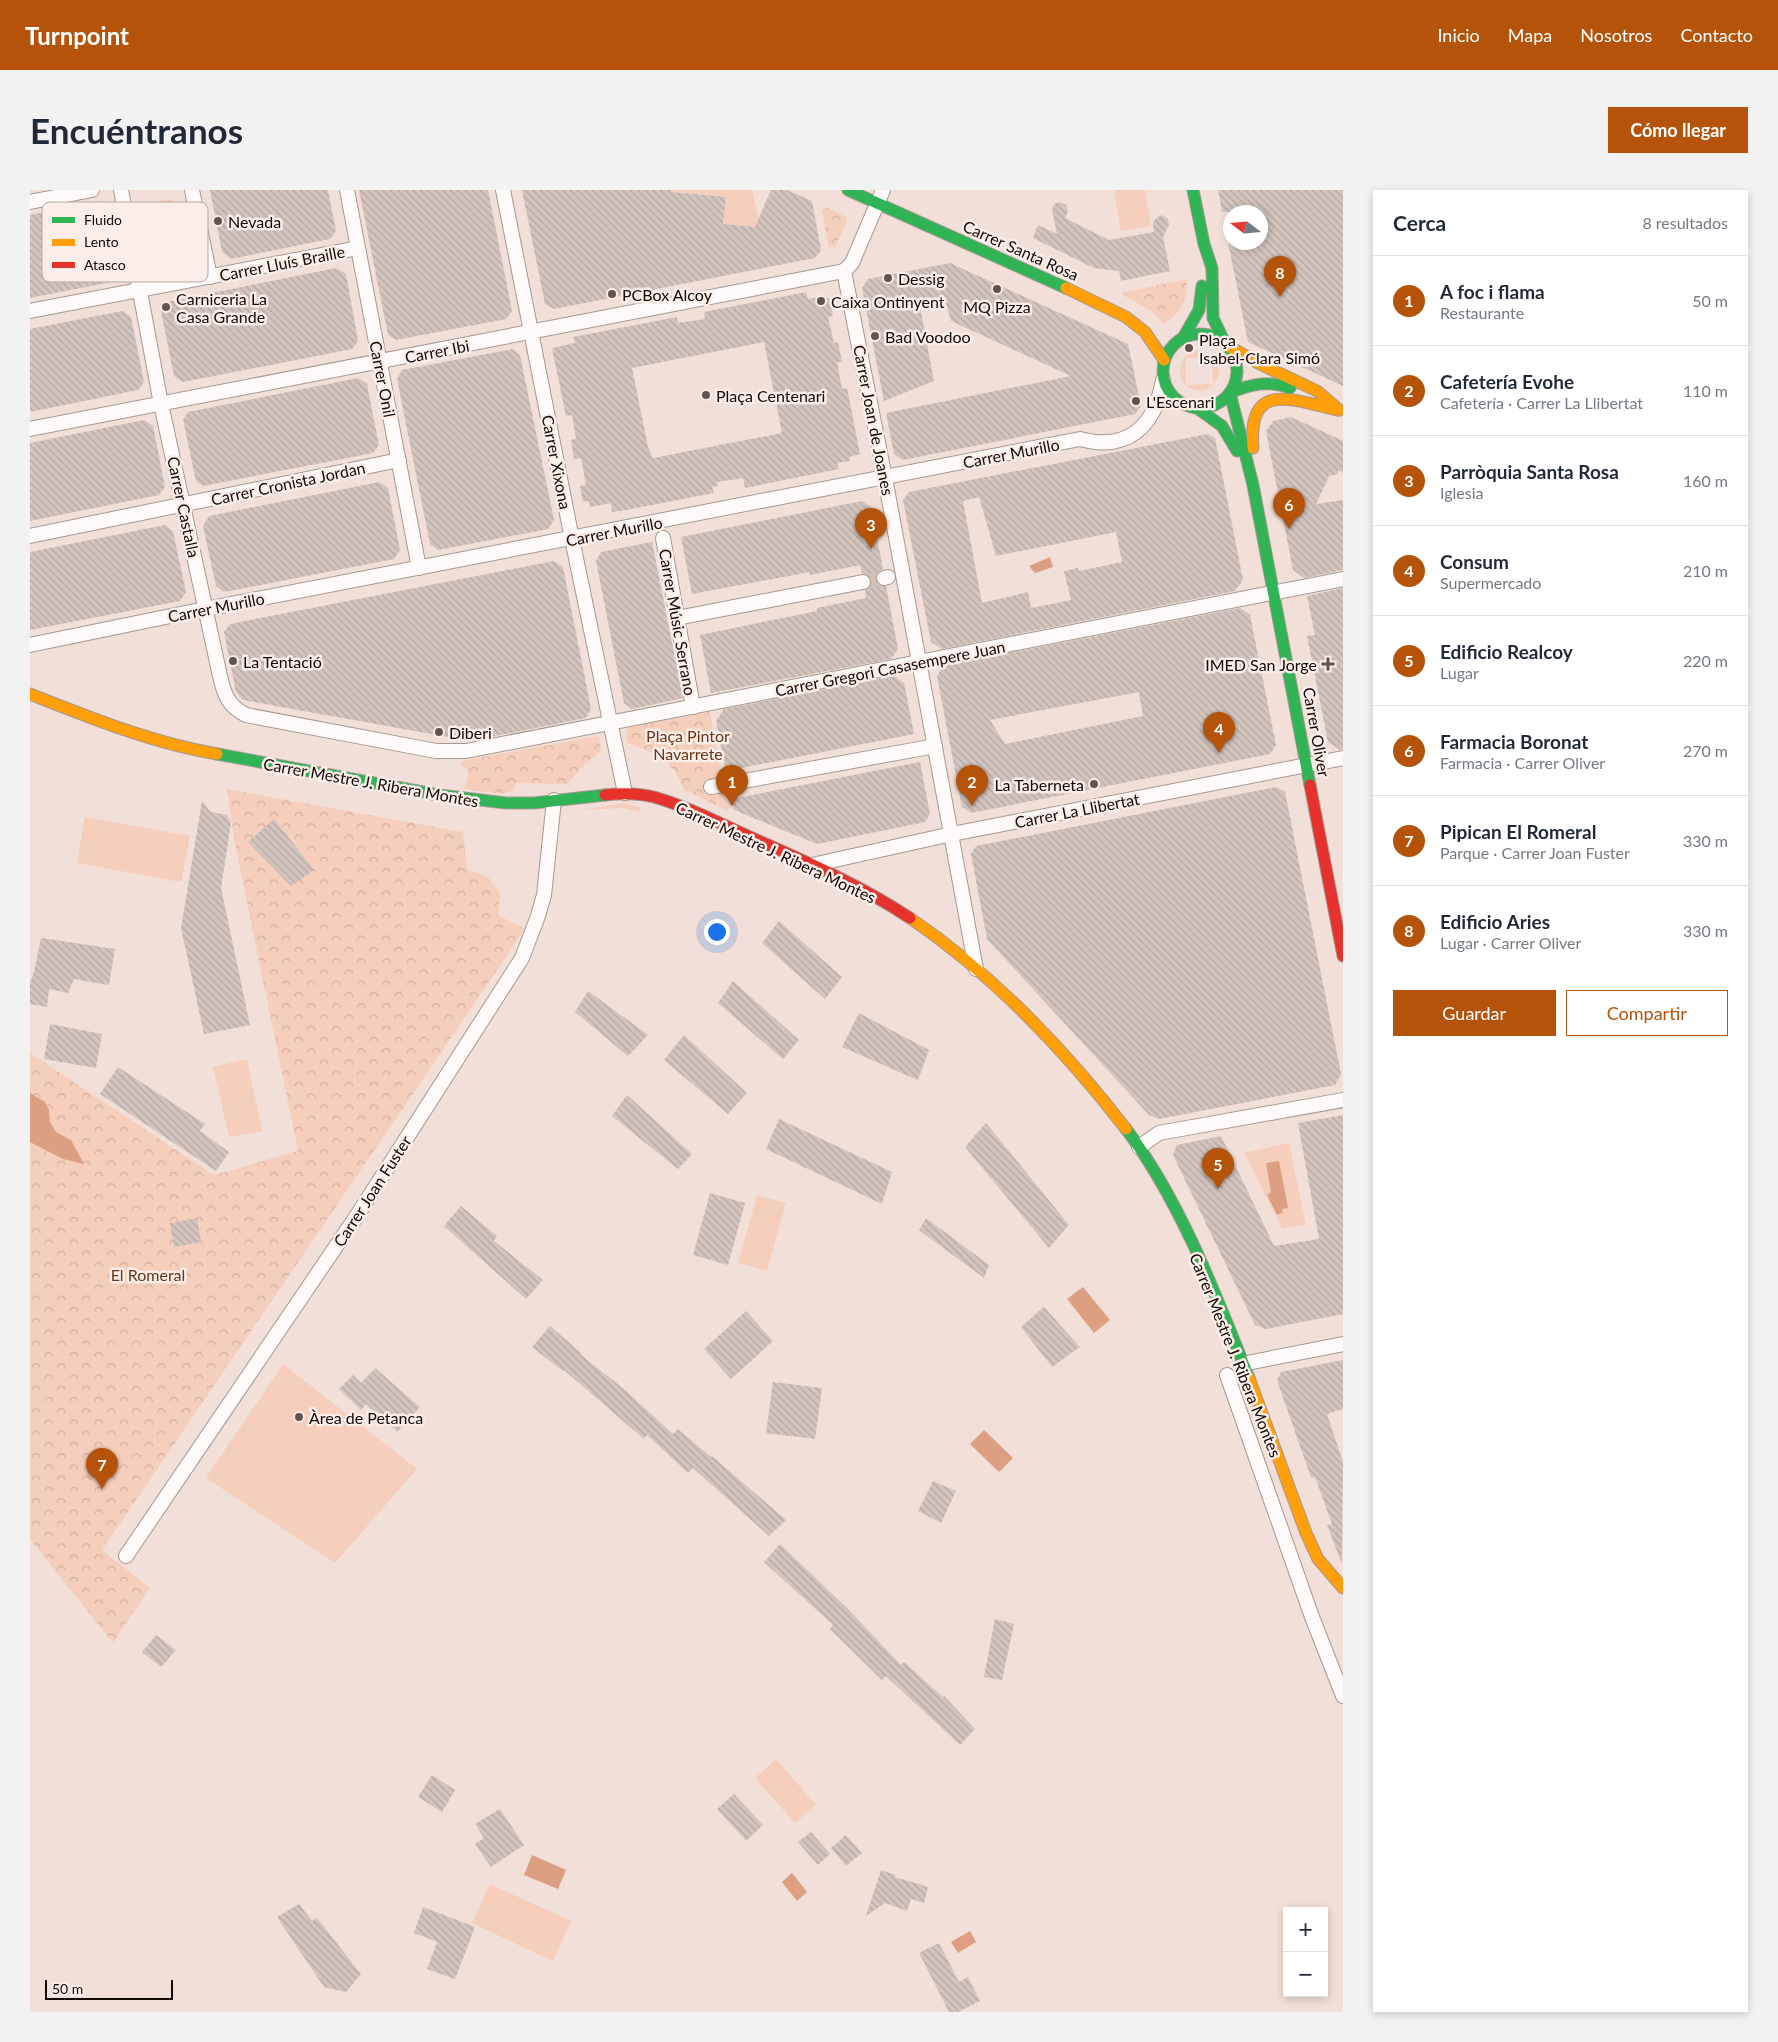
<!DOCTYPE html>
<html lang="es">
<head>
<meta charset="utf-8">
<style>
  :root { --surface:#fff; --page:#f2f2f3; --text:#1f2937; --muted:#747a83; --line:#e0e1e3; --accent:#b45309 }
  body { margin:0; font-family:Lato,sans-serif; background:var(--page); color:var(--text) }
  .controls { position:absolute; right:15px; bottom:15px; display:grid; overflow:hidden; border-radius:0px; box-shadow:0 2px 8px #0003 }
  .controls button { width:45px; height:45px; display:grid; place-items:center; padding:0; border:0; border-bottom:1px solid var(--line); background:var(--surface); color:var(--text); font:25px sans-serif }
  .compass { position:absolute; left:1193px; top:15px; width:45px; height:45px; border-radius:50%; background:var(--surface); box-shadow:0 2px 8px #0003; rotate:286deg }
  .scale { position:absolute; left:15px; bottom:12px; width:128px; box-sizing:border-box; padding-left:5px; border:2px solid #130905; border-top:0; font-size:14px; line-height:18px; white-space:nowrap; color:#130905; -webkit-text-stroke:4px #fbede7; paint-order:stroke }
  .you { position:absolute; left:686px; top:741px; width:18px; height:18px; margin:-12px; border:4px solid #fff; border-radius:50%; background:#1a73e8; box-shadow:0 0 0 8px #1a73e833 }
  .badge { display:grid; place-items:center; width:32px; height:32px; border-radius:50%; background:var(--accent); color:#fff; font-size:16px; font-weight:700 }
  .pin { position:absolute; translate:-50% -41px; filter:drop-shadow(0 1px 2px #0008) }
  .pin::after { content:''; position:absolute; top:26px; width:18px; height:15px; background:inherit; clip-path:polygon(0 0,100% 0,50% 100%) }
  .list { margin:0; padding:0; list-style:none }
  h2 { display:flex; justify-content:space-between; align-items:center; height:65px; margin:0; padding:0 20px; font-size:21px }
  h2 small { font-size:16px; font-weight:400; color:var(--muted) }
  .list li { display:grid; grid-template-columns:32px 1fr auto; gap:15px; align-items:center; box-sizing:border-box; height:90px; padding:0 20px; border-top:1px solid var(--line) }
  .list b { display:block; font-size:19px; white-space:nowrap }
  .list p { margin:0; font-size:16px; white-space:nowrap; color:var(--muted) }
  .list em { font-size:16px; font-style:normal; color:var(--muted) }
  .actions { display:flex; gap:10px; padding:15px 20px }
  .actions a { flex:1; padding:11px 0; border:1px solid var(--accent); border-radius:0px; text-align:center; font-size:18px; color:var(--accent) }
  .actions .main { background:var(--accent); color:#fff }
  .map { position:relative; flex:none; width:1313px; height:1822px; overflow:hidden; border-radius:0px }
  header { display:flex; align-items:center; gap:30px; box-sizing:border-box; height:70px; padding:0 25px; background:var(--accent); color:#fff }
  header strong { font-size:24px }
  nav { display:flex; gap:28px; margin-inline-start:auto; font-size:18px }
  .intro { display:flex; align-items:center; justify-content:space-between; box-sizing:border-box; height:120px; padding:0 30px }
  h1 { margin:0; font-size:35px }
  .button { padding:12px 22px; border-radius:0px; background:var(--accent); color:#fff; font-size:18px; font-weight:700 }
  main { display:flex; gap:30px; padding:0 30px }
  aside { flex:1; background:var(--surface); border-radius:0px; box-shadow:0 2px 8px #0003 }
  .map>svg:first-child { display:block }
  .grass { fill:#f6cebc; fill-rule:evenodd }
  .park { fill:url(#park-crowns) }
  .water { fill:#dd9f82 }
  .building { fill:url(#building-back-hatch); fill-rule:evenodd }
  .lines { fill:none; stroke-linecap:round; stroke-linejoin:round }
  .street-tunnel { stroke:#d1bfb8; stroke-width:14; stroke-dasharray:14 7; stroke-linecap:butt }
  .street-casing { stroke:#a69892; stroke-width:16 }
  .fast-casing { stroke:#a69892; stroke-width:13 }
  .slow-casing { stroke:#a69892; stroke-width:13 }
  .jam-casing { stroke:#a69892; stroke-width:13 }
  .street { stroke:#fdfaf9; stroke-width:14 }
  .fast { stroke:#30b455; stroke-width:11 }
  .slow { stroke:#ff9f0a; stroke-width:11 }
  .jam { stroke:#e5322d; stroke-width:11 }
  .poi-dot { fill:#61544e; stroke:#fbede7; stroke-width:2 }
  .labels { text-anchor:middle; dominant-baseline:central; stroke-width:5; stroke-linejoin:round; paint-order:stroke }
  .poi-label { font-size:16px; fill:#130905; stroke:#fbede7; text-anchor:start }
  .street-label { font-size:16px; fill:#130905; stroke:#fbede7 }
  .park-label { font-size:16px; fill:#6a351a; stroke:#fbede7 }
  .key { fill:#fbede7; stroke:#b5a9a3; stroke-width:1 }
  .key-label { font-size:14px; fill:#130905 }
</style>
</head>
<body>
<header>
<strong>Turnpoint</strong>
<nav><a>Inicio</a><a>Mapa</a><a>Nosotros</a><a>Contacto</a></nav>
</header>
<div class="intro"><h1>Encuéntranos</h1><a class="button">Cómo llegar</a></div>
<main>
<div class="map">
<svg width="1313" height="1822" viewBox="0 0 1313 1822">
  <defs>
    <pattern id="park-crowns" width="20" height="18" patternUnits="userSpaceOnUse" patternTransform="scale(1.25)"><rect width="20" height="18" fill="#f6cebc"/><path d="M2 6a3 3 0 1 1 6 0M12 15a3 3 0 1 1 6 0" fill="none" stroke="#d2b0a0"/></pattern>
    <pattern id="building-back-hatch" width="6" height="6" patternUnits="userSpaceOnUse" patternTransform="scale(1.25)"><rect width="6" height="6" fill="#d3c4be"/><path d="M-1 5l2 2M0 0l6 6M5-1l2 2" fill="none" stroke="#b4a7a2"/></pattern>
  </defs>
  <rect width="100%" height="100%" fill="#f2dfd7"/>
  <!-- grass -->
  <g class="grass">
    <path d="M641,0H722L729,28L738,33L716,43L714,36L693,34L696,7L641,2Z"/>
    <path d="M1084,0H1115L1121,36L1091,41Z"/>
    <path d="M141,9C146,14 148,26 145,32L127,35L123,32L121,17L123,12Z"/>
    <path d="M1164,161C1192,159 1199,190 1173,201L1159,198C1145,186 1147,169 1164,161ZM1156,168H1182L1183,194L1156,195Z"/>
    <path d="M595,613L611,618L610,622L593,618L549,620Z"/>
    <path d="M55,627L160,646L151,692L47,673Z"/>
    <path d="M217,869L232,941L199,947L183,877Z"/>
    <path d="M1259,953L1276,1035L1252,1038L1214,963Z"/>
    <path d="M727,1005L756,1013L737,1081L708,1073Z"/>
    <path d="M253,1174L387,1279L305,1373L176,1288Z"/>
    <path d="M746,1569L786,1615L765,1633L725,1588Z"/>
    <path d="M460,1694L541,1731L523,1771L442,1733Z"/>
  </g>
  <!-- park -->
  <g class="park">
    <path d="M796,17L816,27L817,32L805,57H799L792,21Z"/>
    <path d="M1157,89C1156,115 1154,118 1134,134L1121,121L1091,103Z"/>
    <path d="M680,522L698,621L654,600L646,583L635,571L622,563L596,552L597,537Z"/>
    <path d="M569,546L571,561L556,573L537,594L486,593L483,600L473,604L434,599L438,586L437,579L431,576V571Z"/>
    <path d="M197,599L433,642L437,679L458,687L470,703L468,725L495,739L72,1360L120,1398L83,1453L0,1349V863L184,985L268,961L205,654Z"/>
  </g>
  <!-- water -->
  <g class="water">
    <path d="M1020,367L1023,377L1005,383L999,376Z"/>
    <path d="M0,903L15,912L19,920L20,932L26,942L41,950L54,974L33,969L0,952Z"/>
    <path d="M1249,971L1258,1018L1252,1019L1253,1022L1247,1025L1237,1005L1241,1002L1236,973Z"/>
    <path d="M1053,1097L1080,1130L1064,1143L1037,1109Z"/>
    <path d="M954,1240L983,1268L969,1282L940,1254Z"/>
    <path d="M502,1665L536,1680L528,1699L494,1685Z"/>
    <path d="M762,1683L777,1702L767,1711L752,1692Z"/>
    <path d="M940,1741L946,1752L928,1763L921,1752Z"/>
  </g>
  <!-- building -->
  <g class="building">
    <path d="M180,0H298L306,41L300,49L201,69L192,62Z"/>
    <path d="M329,0H458L482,121L476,129L366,150L358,145Z"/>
    <path d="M492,0H641V2L696,7L693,34L725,37L741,0H757L782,11L791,60L785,68L524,119L515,114Z"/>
    <path d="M1188,0H1313V196L1218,152L1198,52H1230V22H1192Z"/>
    <path d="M71,11L80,17L92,82L86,91L0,108V25Z"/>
    <path d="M1030,12L1036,15L1038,21L1035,28L1079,50L1124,42L1123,33L1126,28L1132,25L1138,29L1139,35L1133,47L1140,81L1091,91L1089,81L1064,78L1003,48L1008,35L1027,44L1022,20L1024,14Z"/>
    <path d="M920,73L1098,154L1111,216L1105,224L873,270L864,264L856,223L1041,186L921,131L916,113L890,117L904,191L854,211L832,98L838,89Z"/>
    <path d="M306,78L316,84L328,151L322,159L153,192L144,186L131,121L137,112Z"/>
    <path d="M776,102L778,109L794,106L795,109L799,108L803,126L798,127L804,153L808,152L812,172H807L812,199L817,198L830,264L819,267L820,271L807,273L809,279L715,298L713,288L687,292L688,296L682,297L684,303L596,320L582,322L581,313L560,317L559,311L553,312L550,296L556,295L551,268L544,269L541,250L546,249L542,225L536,226L522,158L545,153L543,147L647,127L648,133L675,129L674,122ZM734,152L752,243L623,268L618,257L602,178Z"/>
    <path d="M92,121L101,127L114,192L108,200L0,222V139Z"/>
    <path d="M482,159L490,165L524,330L518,339L408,360L400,354L367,189L372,180Z"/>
    <path d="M328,188L337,194L343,225L349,255L343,263L173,296L166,291L153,230L158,222Z"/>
    <path d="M1261,227L1313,251V283L1308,280V284L1299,286L1286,314L1313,310V380L1274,388L1263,380L1236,241L1243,231Z"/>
    <path d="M114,230L123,236L135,297L129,305L0,331V253Z"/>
    <path d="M1178,244L1185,248L1213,390L1205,401L912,459L901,452L873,310L879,302ZM949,307L966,366L1086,342L1092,372L1049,381L1048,378L1034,381L1041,410L1001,418L998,402L952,413L933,311Z"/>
    <path d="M349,292L358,298L370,360L364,369L194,402L186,396L173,336L179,326Z"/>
    <path d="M832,311L841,317L853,379L848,382L845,390L848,394L856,396L868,459L861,469L681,503L670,445L787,421V418L836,408L835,400L839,398L842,391L839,386L832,383L830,375L780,385V382L662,404L651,347Z"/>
    <path d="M135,335L143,341L156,402L150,411L0,440V362Z"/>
    <path d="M622,352L653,508L602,519L594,513L566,371L571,362Z"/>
    <path d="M524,371L533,377L561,519L556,528L440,551L213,510L206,502L194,442L200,434Z"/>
    <path d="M1313,398V559L1310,560L1298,552L1277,446L1285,445L1277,406Z"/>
    <path d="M1210,418L1220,425L1246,555L1240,564L941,623L932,617L907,486L913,476ZM1109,502L1113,526L975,554L960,530Z"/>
    <path d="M864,486L874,493L884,544L696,581L686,531L694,519Z"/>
    <path d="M890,572L900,624L895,632L787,654L704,620L702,609Z"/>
    <path d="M1246,597L1255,602L1311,884L1305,895L1129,929L1119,925L957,749L941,664L946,656Z"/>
    <path d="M172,611L181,622L197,625L201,633L191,698L220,835L174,844L151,738Z"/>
    <path d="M244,629L284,680L261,696L218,652Z"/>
    <path d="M749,731L812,787L795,809L732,753Z"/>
    <path d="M11,748L85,759L79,795L44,789L38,803L19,799L17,817L0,814V792L4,782Z"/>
    <path d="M703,791L769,850L753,869L688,813Z"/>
    <path d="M558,801L618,845L598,866L545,822Z"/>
    <path d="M829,823L899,860L888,890L812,857Z"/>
    <path d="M20,834L72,844L66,878L14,869Z"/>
    <path d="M654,845L717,903L698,924L634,870Z"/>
    <path d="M88,877L175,934L170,941L199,962L186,981L70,904Z"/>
    <path d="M597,905L662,964L648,979L582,926Z"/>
    <path d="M1313,925V1124L1236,1139L1225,1135L1143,965L1147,955L1191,946L1244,1056L1289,1049L1268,933Z"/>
    <path d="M749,929L862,982L852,1014L736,959Z"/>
    <path d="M956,933L1039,1035L1019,1058L935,957Z"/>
    <path d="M680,1003L715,1013L698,1075L663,1065Z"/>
    <path d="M431,1016L467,1046L464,1051L513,1090L496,1109L414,1036Z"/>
    <path d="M167,1028L171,1052L144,1057L140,1033Z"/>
    <path d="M896,1028L959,1075L954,1088L889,1040Z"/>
    <path d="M1014,1117L1050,1157L1022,1177L991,1137Z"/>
    <path d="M716,1121L743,1151L701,1189L674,1159Z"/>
    <path d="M520,1136L551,1163L550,1164L595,1200L643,1244L648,1239L681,1267L682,1266L756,1330L739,1346L663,1278L658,1283L617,1245L614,1249L534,1180L533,1181L502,1157Z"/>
    <path d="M1313,1170V1219L1297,1224L1313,1272L1312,1374L1297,1335L1302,1334L1285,1287L1281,1288L1247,1190L1251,1182Z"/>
    <path d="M345,1178L390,1217L367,1242L336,1214L331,1220L309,1199L323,1185L331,1193Z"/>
    <path d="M743,1192L792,1198L785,1249L736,1243Z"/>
    <path d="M903,1291L926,1301L911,1333L888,1321Z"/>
    <path d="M750,1354L818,1419L871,1475L874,1472L913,1507L914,1506L945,1539L930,1555L856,1486L852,1490L800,1439L803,1435L734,1372Z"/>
    <path d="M965,1429L984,1434L972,1490L954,1487Z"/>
    <path d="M126,1445L146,1460L131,1477L112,1462Z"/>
    <path d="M402,1585L425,1600L412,1622L388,1607Z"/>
    <path d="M704,1604L733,1635L716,1651L687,1619Z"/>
    <path d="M470,1619L494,1655L461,1677L445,1654L454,1648L445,1634Z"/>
    <path d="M781,1642L800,1664L788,1675L768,1652Z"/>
    <path d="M816,1645L832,1663L816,1676L801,1658Z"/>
    <path d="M851,1680L866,1685L865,1687L898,1697L894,1713L881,1709L877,1721L855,1713L836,1726Z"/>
    <path d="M269,1714L282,1731L287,1728L331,1784L316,1802L294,1797L247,1727Z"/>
    <path d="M393,1717L445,1737L425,1789L397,1779L407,1752L384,1743Z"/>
    <path d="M909,1753L929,1792L938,1787L950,1811L928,1822H919L889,1763Z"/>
  </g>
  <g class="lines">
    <!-- street-tunnel -->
    <path class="street-tunnel" d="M833,392L854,388"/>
    <!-- street casing -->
    <g class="street-casing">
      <g id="street">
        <path d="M91,0L131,214L190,486C194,504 198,516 216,525L406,561H436L1313,389"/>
        <path d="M162,0L180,87"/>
        <path d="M317,0L389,378"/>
        <path d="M473,0L542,349L595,603"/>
        <path d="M0,12L62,0"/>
        <path d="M814,81L855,288L946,779"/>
        <path d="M814,81L822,73L853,0"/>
        <path d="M0,121L328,58"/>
        <path d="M0,239L814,81"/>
        <path d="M0,346L369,270"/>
        <path d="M633,348L663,517"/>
        <path d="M854,388L858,387"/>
        <path d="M647,428L833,392"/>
        <path d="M0,455L155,423L1050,249C1098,262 1125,236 1133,190"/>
        <path d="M681,597L905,556"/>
        <path d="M782,675L922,644L1313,568"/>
        <path d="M1109,957L1129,943L1313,910"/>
        <path d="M1212,1174L1313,1154"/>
        <path d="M1197,1185L1282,1427L1313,1506"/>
        <path d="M96,1366L326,1027L492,768L508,726L514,705L524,610"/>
      </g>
    </g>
    <!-- fast casing -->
    <g class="fast-casing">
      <g id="fast">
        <path d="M818,0L1036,98"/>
        <path d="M1163,0L1174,54L1182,78L1183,128L1195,153"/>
        <circle cx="1170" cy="181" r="37"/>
        <path d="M1153,148L1169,120L1172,96"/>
        <path d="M1200,203L1223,295L1280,595"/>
        <path d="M1200,203C1221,194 1238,190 1260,198"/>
        <path d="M1167,218L1192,236L1207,261"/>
        <path d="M187,564L409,605L476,613H504L575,605"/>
        <path d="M1096,939C1150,1010 1186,1105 1219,1188"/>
      </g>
    </g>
    <!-- slow casing -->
    <g class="slow-casing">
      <g id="slow">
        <path d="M1036,98L1096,127L1115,142L1134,170"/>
        <path d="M1198,156L1230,174L1287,201L1309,220"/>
        <path d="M1223,258C1217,187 1266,212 1309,220"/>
        <path d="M0,504C61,528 122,553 187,564"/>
        <path d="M880,728C962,784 1035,860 1096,939"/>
        <path d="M1219,1188L1276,1343L1288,1369L1313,1398"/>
      </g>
    </g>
    <!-- jam casing -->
    <g class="jam-casing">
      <g id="jam">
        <path d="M1280,595L1313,766"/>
        <path d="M575,605C591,603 608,603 624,607C659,617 693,635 727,650C779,673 832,696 880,728"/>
      </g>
    </g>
    <!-- street -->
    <use href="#street" class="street"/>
    <!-- fast -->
    <use href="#fast" class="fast"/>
    <!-- slow -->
    <use href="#slow" class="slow"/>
    <!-- jam -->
    <use href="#jam" class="jam"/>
  </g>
  <!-- markers -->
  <g class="poi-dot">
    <circle cx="188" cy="31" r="5"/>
    <circle cx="858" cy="88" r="5"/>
    <circle cx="967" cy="99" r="5"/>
    <circle cx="582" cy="104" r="5"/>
    <circle cx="791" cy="111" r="5"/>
    <circle cx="136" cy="117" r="5"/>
    <circle cx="845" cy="146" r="5"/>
    <circle cx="1159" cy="158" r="5"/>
    <circle cx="676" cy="205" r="5"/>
    <circle cx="1106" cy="211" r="5"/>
    <circle cx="203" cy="471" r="5"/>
    <path d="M1295.5 466.5h5v5h5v5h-5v5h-5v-5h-5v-5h5z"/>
    <circle cx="409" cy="542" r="5"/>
    <circle cx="1064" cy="594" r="5"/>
    <circle cx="269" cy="1227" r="5"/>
  </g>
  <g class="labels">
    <!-- poi labels -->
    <g class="poi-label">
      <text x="198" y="31">Nevada</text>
      <text x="868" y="88">Dessig</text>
      <text x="592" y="104">PCBox Alcoy</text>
      <text x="146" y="108">Carniceria La<tspan x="146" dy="18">Casa Grande</tspan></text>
      <text x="801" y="111">Caixa Ontinyent</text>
      <text x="967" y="116" text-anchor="middle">MQ Pizza</text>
      <text x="855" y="146">Bad Voodoo</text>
      <text x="1169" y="149">Plaça<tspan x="1169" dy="18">Isabel-Clara Simó</tspan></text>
      <text x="686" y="205">Plaça Centenari</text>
      <text x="1116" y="211">L'Escenari</text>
      <text x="213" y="471">La Tentació</text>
      <text x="1287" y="474" text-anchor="end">IMED San Jorge</text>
      <text x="419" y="542">Diberi</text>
      <text x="1054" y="594" text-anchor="end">La Taberneta</text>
      <text x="279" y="1227">Àrea de Petanca</text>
    </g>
    <!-- street labels -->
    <g class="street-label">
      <text transform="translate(991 60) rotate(24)">Carrer Santa Rosa</text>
      <text transform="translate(252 73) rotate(-11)">Carrer Lluís Braille</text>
      <text transform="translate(407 161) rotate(-11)">Carrer Ibi</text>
      <text transform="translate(353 189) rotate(79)">Carrer Onil</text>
      <text transform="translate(844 230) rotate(79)">Carrer Joan de Joanes</text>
      <text transform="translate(981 263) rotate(-11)">Carrer Murillo</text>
      <text transform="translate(527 272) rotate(79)">Carrer Xixona</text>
      <text transform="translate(258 293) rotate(-12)">Carrer Cronista Jordan</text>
      <text transform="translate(154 317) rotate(78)">Carrer Castalla</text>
      <text transform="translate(584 341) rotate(-11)">Carrer Murillo</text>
      <text transform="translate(186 417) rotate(-11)">Carrer Murillo</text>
      <text transform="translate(648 432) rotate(80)">Carrer Músic Serrano</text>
      <text transform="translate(860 478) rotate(-11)">Carrer Gregori Casasempere Juan</text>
      <text transform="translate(1287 542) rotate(80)">Carrer Oliver</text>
      <text transform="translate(341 592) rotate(10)">Carrer Mestre J. Ribera Montes</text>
      <text transform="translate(1047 620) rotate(-11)">Carrer La Llibertat</text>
      <text transform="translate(746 662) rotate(25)">Carrer Mestre J. Ribera Montes</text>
      <text transform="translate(342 1001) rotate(-57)">Carrer Joan Fuster</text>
      <text transform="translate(1206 1165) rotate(68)">Carrer Mestre J. Ribera Montes</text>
    </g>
    <!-- park labels -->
    <g class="park-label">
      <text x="658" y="545">Plaça Pintor<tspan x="658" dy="18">Navarrete</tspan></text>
      <text x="118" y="1084">El Romeral</text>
    </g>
  </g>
  <!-- legend -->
  <rect x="12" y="12" width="166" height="80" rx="8" class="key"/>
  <rect x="22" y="27" width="23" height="6" fill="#30b455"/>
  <rect x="22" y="49" width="23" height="7" fill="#ff9f0a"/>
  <rect x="22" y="72" width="23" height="6" fill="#e5322d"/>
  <g class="key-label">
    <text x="54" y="35">Fluido</text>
    <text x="54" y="57">Lento</text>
    <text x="54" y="80">Atasco</text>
  </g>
</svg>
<div class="controls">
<button>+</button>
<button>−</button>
</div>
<svg class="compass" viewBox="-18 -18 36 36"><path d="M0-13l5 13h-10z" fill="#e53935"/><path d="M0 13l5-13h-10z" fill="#747a83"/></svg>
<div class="scale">50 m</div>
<div class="you"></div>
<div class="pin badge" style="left:702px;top:616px">1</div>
<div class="pin badge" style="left:942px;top:616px">2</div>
<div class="pin badge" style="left:841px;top:359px">3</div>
<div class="pin badge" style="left:1189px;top:563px">4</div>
<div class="pin badge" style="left:1188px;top:999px">5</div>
<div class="pin badge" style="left:1259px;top:339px">6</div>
<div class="pin badge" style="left:72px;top:1299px">7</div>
<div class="pin badge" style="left:1250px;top:107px">8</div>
</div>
<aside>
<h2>Cerca<small>8 resultados</small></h2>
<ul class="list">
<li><span class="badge">1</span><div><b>A foc i flama</b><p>Restaurante</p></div><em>50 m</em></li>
<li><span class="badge">2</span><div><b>Cafetería Evohe</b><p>Cafetería · Carrer La Llibertat</p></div><em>110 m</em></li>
<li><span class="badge">3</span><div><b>Parròquia Santa Rosa</b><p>Iglesia</p></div><em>160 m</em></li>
<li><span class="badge">4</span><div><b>Consum</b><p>Supermercado</p></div><em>210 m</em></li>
<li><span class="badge">5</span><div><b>Edificio Realcoy</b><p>Lugar</p></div><em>220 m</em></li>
<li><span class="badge">6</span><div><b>Farmacia Boronat</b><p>Farmacia · Carrer Oliver</p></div><em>270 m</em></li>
<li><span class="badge">7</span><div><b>Pipican El Romeral</b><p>Parque · Carrer Joan Fuster</p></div><em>330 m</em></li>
<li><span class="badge">8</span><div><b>Edificio Aries</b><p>Lugar · Carrer Oliver</p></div><em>330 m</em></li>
</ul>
<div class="actions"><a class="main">Guardar</a><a>Compartir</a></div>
</aside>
</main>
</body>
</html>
